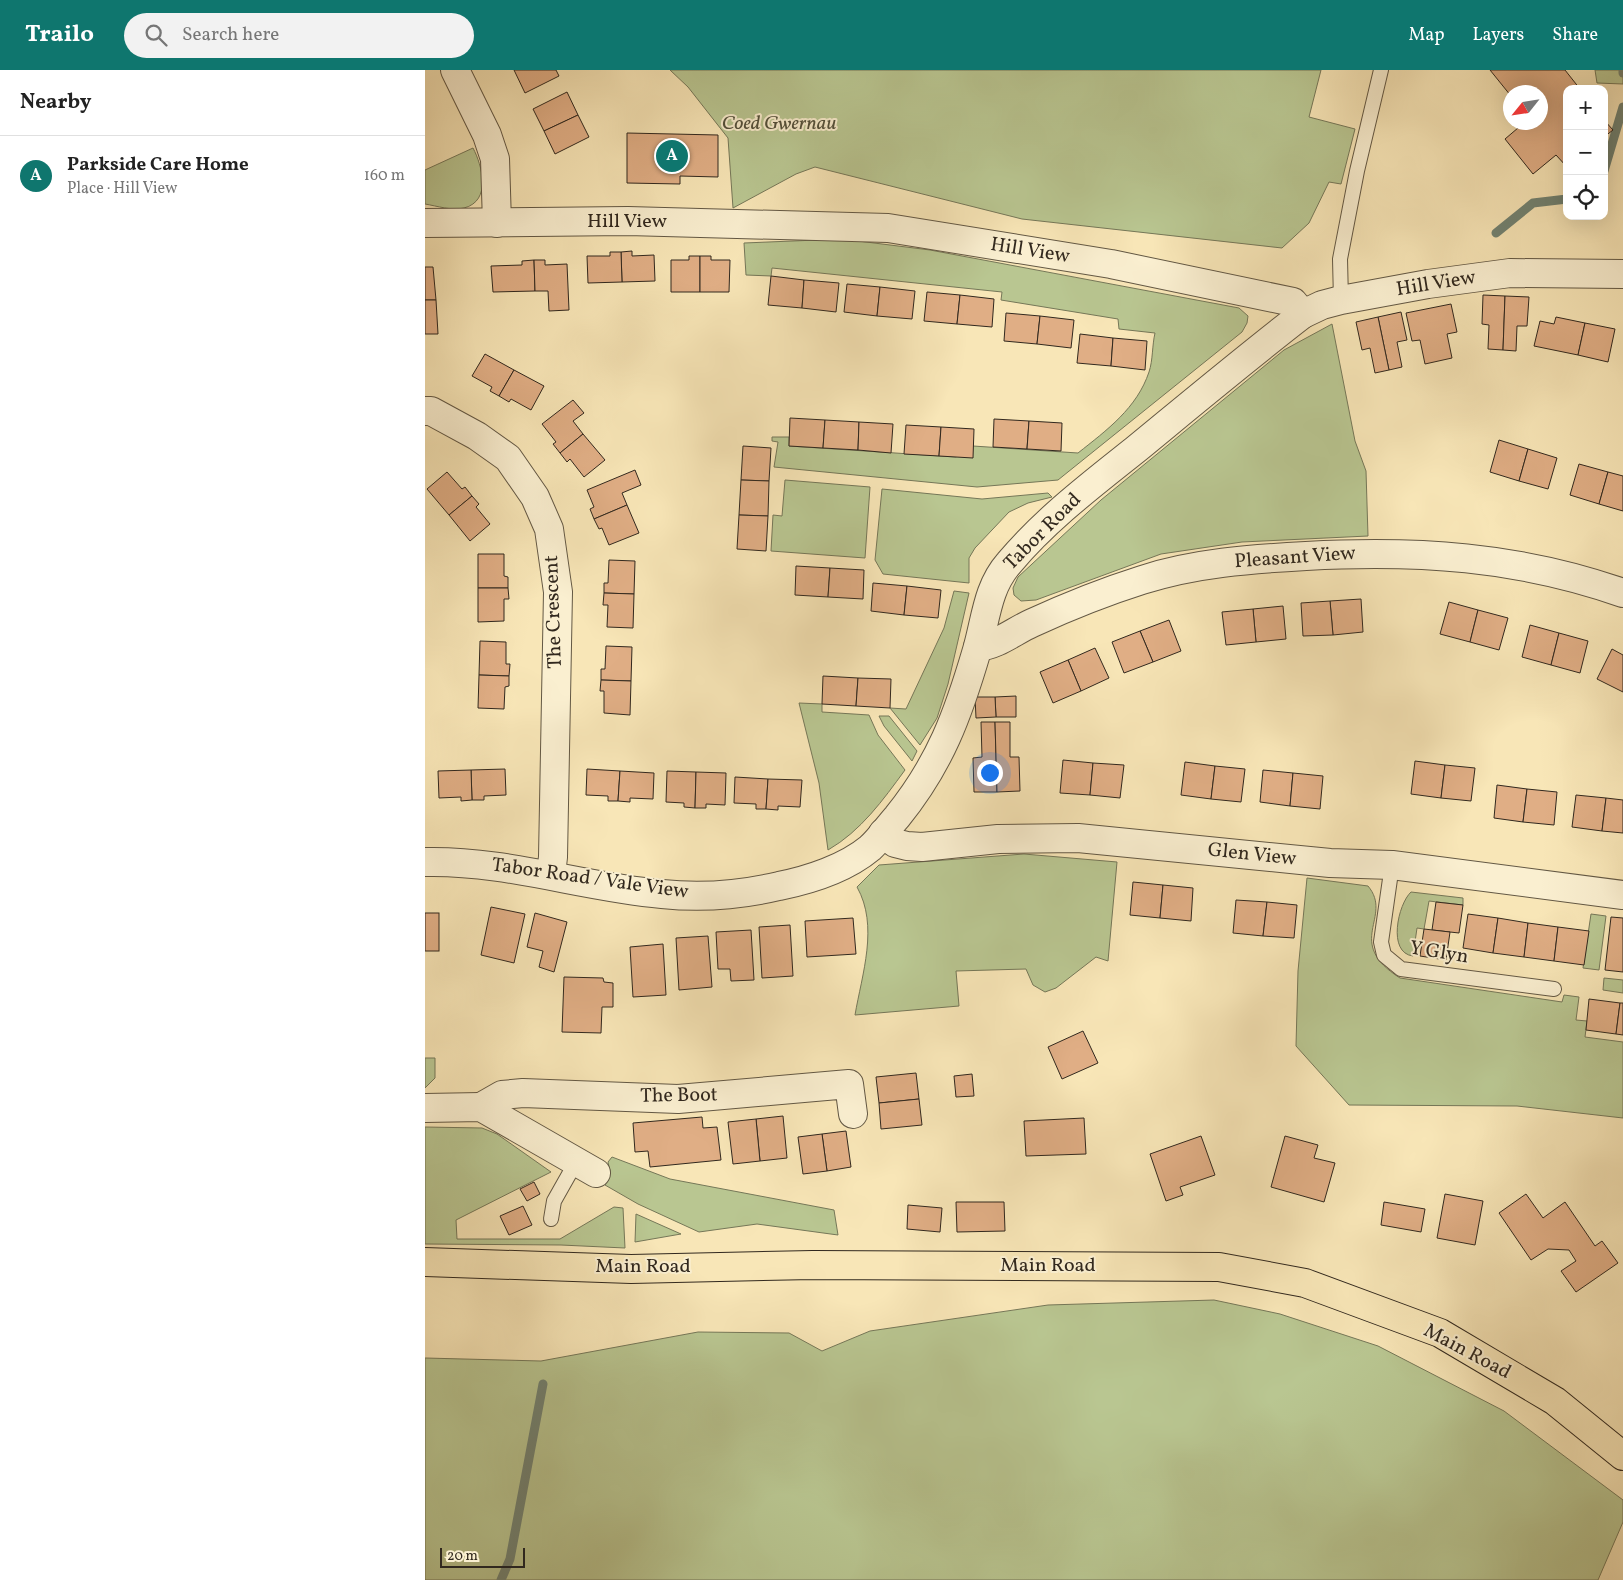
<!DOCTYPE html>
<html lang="en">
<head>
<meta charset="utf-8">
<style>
  :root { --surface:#fff; --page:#f2f2f2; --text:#222; --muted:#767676; --line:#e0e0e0; --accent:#0f766e }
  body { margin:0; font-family:Vollkorn,serif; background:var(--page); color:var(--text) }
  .controls { position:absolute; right:15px; top:15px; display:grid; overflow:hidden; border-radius:10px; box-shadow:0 5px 20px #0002 }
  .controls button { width:45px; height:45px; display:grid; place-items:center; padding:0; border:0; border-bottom:1px solid var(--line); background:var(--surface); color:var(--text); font:25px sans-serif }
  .compass { position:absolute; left:1078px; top:15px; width:45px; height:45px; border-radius:50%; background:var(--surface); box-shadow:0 5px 20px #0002; rotate:240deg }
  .scale { position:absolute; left:15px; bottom:12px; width:85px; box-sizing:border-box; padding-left:5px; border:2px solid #31281e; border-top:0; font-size:14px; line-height:18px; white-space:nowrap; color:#31281e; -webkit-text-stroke:4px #faefd0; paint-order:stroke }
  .you { position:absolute; left:564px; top:702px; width:18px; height:18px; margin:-12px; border:4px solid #fff; border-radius:50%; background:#1a73e8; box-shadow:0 0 0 8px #1a73e833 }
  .badge { display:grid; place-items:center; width:32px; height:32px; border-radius:50%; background:var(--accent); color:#fff; font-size:16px; font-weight:700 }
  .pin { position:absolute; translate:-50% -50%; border:2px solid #fff; box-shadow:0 1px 5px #0006 }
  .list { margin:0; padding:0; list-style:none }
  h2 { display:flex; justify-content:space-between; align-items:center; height:65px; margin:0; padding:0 20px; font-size:21px }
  h2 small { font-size:16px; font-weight:400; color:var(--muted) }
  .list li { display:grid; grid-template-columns:32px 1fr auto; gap:15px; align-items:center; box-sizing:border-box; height:80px; padding:0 20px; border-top:1px solid var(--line) }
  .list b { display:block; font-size:19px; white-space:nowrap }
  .list p { margin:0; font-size:16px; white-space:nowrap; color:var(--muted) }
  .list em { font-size:16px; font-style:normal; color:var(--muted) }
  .icon { flex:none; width:28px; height:28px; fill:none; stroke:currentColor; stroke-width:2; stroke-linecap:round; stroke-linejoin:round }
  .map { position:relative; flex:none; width:1198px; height:1510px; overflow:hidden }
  header { display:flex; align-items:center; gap:30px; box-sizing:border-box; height:70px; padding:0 25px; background:var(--accent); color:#fff }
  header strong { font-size:24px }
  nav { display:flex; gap:28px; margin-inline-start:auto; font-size:18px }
  .search { width:350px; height:45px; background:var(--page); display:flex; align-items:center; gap:12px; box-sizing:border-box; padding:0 18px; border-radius:28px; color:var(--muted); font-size:19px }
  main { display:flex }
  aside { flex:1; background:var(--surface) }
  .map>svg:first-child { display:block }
  .green { fill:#b9c691; stroke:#757758 }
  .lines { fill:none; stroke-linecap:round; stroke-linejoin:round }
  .stream { stroke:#728373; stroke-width:9 }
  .building { fill:#e0ae85; stroke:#31281e }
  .service-casing { stroke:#635844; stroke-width:16 }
  .minor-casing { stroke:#635844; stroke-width:30 }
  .primary-casing { stroke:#31281e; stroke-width:30 }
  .service { stroke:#faefd0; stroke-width:14 }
  .minor { stroke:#faefd0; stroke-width:28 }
  .primary { stroke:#f8e6b7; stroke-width:28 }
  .labels { text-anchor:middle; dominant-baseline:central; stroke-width:4; stroke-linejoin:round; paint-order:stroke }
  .park-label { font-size:20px; font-style:italic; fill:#53503b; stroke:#faefd0 }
  .street-label { font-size:20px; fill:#31281e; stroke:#faefd0 }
</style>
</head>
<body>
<header>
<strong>Trailo</strong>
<div class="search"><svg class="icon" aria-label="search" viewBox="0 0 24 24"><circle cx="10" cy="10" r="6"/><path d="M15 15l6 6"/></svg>Search here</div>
<nav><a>Map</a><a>Layers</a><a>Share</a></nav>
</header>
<main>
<aside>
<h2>Nearby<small></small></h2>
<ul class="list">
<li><span class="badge">A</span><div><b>Parkside Care Home</b><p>Place · Hill View</p></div><em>160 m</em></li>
</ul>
</aside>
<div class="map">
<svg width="1198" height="1510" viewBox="0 0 1198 1510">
  <rect width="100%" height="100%" fill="#f8e6b7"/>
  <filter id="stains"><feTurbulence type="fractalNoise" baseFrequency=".004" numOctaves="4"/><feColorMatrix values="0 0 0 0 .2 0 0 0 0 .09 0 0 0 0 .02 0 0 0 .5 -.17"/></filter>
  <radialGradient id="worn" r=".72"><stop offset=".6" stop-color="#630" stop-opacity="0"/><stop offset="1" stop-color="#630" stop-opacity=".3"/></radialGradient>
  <!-- green -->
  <g class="green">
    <path d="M245,0H896L884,47L930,59L916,114L904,112L884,153L857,178L597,149L390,97L371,104L308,138L303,68L263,17Z"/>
    <path d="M1170,0H1198V14L1172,13Z"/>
    <path d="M48,78C57,95 67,131 39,138C27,141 12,136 0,134V100Z"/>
    <path d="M417,169L505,180L814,238L823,246L822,253L817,262L633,410L552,417L349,397L353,372L347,371V367H364V376L531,387L548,376L653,383C682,360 712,338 724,302C728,290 727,276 730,263L694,259L693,249L576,230L577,222L347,198L346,206L321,205L319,173Z"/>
    <path d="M907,254L930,371L941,401L943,466L817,472L736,484L611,530L596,531L589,525L588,518L593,507L676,430L859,280Z"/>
    <path d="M360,410L445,417L440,488L346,481L348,445L357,446Z"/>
    <path d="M457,419L557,429L623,423L627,427L603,433L584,442L550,478L544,488V513L458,504L450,490Z"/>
    <path d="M529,521L544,523L523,614L512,648L495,675L465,638L481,639L519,558Z"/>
    <path d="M374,633L397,634V642L444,645L453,665L480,700C458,730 436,761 403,780L394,713Z"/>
    <path d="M454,646H464L492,681L487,691L459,656Z"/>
    <path d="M599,784L692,792L683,891L671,887L631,918L620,922L608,915L601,899L531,901L534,936L430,945C437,904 454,856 432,817L454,795Z"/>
    <path d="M882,808L943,816C969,847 918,872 975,908L1137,932L1139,925L1154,927L1151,950L1162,951L1160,967L1198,972V1048L1092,1036L924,1035L871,976L873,901Z"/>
    <path d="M986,822L1038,828V835L1004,831L999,859L992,858L988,886C962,883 973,834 986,822Z"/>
    <path d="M1166,844L1181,846L1174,900L1158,898Z"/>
    <path d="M1179,908L1198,910V923L1178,920Z"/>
    <path d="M0,988H10V1008L0,1018Z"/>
    <path d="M0,1057L57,1058L72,1064L126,1102L31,1150L32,1169H135L189,1137L198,1138L200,1178L136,1175L0,1174Z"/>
    <path d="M187,1087L245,1109L409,1140L413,1165L332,1154L274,1162L213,1134L180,1115L185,1101L183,1092Z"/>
    <path d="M211,1144L256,1164L210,1172Z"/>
    <path d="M789,1230L855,1244L953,1276L1079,1341L1198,1430V1452L1173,1510H0V1288L116,1291L273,1262L364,1263L397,1281L445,1261L623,1235Z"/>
  </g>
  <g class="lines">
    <!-- stream -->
    <g class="stream">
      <path d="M1198,0V3"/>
      <path d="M1179,101L1198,37"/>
      <path d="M1071,163L1108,133L1142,129"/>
      <path d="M76,1510L85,1489L118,1314"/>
    </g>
  </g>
  <!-- building -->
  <g class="building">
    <path d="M89,0H131L134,6L100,23Z"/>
    <path d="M1065,0H1140L1155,19H1142V97L1131,85L1108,104L1080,69L1100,52H1116V22H1086V26Z"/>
    <path d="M142,22L153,45L119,61L108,39Z"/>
    <path d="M153,45L164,67L130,84L119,61Z"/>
    <path d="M1179,50L1188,60L1179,67Z"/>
    <path d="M202,63L293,65V107L255,106V114L202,113Z"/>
    <path d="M207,181V186L229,185L230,211L197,212L196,182Z"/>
    <path d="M185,182H196L197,212L163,213L162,186H185Z"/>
    <path d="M264,186H275V222H246V190H264Z"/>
    <path d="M275,186H286V190H305L304,222H275Z"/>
    <path d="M109,190L110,221L68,222L66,196L97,195V191Z"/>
    <path d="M109,190H120V195L142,194L144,240L124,241L123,221H110Z"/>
    <path d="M0,197H8L11,230H0Z"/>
    <path d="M346,206L379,210L377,238L343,235Z"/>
    <path d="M379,210L414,213L411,242L377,238Z"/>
    <path d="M422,214L455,217L452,246L419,242Z"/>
    <path d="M455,217L490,221L487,249L452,246Z"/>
    <path d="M502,222L535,225L532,254L499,251Z"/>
    <path d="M535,225L569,229L567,257L532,254Z"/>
    <path d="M1058,225L1080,226L1078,280L1063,279L1064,255L1057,254Z"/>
    <path d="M1080,226L1104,227L1102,256H1092L1091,281L1078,280Z"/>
    <path d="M0,230H11L13,264H0Z"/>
    <path d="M1026,234L1032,262L1022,264L1027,288L1000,294L995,270L987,271L981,243Z"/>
    <path d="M976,242L982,270L972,272L977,297L964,300L953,247Z"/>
    <path d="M581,243L615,246L612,274L579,271Z"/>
    <path d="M615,246L649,250L646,278L612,274Z"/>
    <path d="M953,247L964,300L950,303L945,278L937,280L931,252Z"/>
    <path d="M1131,247L1160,253L1153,285L1109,276L1115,251L1129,254Z"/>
    <path d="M1160,253L1190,259L1183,292L1153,285Z"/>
    <path d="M655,264L688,268L686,296L652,293Z"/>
    <path d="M688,268L722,271L720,300L686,296Z"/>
    <path d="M60,284L89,300L74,326L65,321L67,317L47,306Z"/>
    <path d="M89,300L119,316L106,340L86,329L84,332L74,326Z"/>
    <path d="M148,330L159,343L148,351L158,364L135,383L128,374L131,372L117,354Z"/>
    <path d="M365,348L400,350L398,378L364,376Z"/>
    <path d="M569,349L604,351L602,379L568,377Z"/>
    <path d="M400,350L434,352L433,380L398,378Z"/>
    <path d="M604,351L637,353L636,381L602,379Z"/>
    <path d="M434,352L468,354L466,383L433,380Z"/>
    <path d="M481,355L516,357L514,386L479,384Z"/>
    <path d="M516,357L549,359L548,388L514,386Z"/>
    <path d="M158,364L180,390L159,407L145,389L142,392L135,383Z"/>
    <path d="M1074,370L1103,379L1094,411L1065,402Z"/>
    <path d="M318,376L346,378L344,411L316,410Z"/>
    <path d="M1103,379L1132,388L1123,419L1094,411Z"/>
    <path d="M1154,394L1183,402L1174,434L1145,425Z"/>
    <path d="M210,400L216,415L197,423L202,435L169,449L165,439L169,437L162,420Z"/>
    <path d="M22,402L37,419L40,417L47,426L24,445L2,419Z"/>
    <path d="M1183,402L1198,406V441L1174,434Z"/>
    <path d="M316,410L344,411L343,446L314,445Z"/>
    <path d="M47,426L54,434L51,437L65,454L45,471L24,445Z"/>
    <path d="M202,435L214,463L184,475L177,458L174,459L169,449Z"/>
    <path d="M314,445L343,446L341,481L312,479Z"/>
    <path d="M53,484H79V506L83,507V518H53Z"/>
    <path d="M184,490L210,491L209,524L179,523V513H183Z"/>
    <path d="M371,496L405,498L403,527L370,525Z"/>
    <path d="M405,498L439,500L438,529L403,527Z"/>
    <path d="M448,513L482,516L479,545L446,541Z"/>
    <path d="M482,516L516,520L513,548L479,545Z"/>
    <path d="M53,518H83L84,529H79V551L53,552Z"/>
    <path d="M179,523L209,524L208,558L182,557L183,535H178Z"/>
    <path d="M936,529L938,562L908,565L905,531Z"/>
    <path d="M905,531L908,565L878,566L876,533Z"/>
    <path d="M1024,532L1053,540L1045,572L1015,564Z"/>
    <path d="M858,536L861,569L831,572L828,539Z"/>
    <path d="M828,539L831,572L801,575L797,542Z"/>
    <path d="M1053,540L1083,548L1074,580L1045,572Z"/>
    <path d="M744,550L756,581L728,592L715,561Z"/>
    <path d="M1105,555L1134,563L1126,595L1097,587Z"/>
    <path d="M715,561L728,592L699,603L687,572Z"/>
    <path d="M1134,563L1163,571L1155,603L1126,595Z"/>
    <path d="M55,571L81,572V594H85L84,606L54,605Z"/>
    <path d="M181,576L207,577L206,611L176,610V599H180Z"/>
    <path d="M670,578L684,608L656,621L643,590Z"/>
    <path d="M1187,579L1198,585V622L1172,609Z"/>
    <path d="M643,590L656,621L628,633L615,602Z"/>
    <path d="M54,605L84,606V616L80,617L79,639L53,638Z"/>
    <path d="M398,606L433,608L431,636L397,634Z"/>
    <path d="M433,608L466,609L465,638L431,636Z"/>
    <path d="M176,610L206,611L205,645L179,643V621H175Z"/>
    <path d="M591,626V647H571L570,627Z"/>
    <path d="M550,627H570L571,647L551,648Z"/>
    <path d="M556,652H570L572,722H549L548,688L557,687Z"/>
    <path d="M570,652H585V687H594L595,721L572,722Z"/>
    <path d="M638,690L668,693L665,725L635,723Z"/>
    <path d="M990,691L1020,695L1016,728L986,724Z"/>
    <path d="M760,692L790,696L786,729L756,725Z"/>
    <path d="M668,693L699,695L695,728L665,725Z"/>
    <path d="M1020,695L1050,698L1046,731L1016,728Z"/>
    <path d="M790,696L820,699L816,732L786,729Z"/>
    <path d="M80,699L81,725L59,726V730H47L46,700Z"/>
    <path d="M162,699L195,701L193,731H183V726L161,725Z"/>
    <path d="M46,700L47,730L36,731V727L14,728L13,701Z"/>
    <path d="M838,700L868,703L865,736L835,732Z"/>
    <path d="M195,701L229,703L228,729L205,728V732L193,731Z"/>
    <path d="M242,701L271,702L270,738L259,737V733L241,732Z"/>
    <path d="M271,702L301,703L300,735L281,734V738H270Z"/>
    <path d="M868,703L898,706L895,739L865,736Z"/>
    <path d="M310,707L343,709L341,739H331V734L309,733Z"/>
    <path d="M343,709L377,710L375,737L353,736V740L341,739Z"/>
    <path d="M1072,715L1102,719L1098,752L1069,748Z"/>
    <path d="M1102,719L1132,722L1129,755L1098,752Z"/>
    <path d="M1151,725L1181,728L1177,761L1147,757Z"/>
    <path d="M1181,728L1198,730V763L1177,761Z"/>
    <path d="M708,812L738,815L735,848L705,845Z"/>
    <path d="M738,815L768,818L766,851L735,848Z"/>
    <path d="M811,830L842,832L838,866L808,863Z"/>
    <path d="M842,832L872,835L869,868L838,866Z"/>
    <path d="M1011,832L1038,835L1034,863L1007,860Z"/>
    <path d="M66,837L100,844L89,893L56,885Z"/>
    <rect x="0" y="843" width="14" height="38"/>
    <path d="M110,843L142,852L129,902L114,897L118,881L102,877Z"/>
    <path d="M1043,844L1073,848L1068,883L1038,878Z"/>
    <path d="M1186,847L1198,848V902L1180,900Z"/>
    <path d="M428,848L431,884L382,887L380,851Z"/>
    <path d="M1073,848L1103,853L1099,887L1068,883Z"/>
    <path d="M1103,853L1133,857L1129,891L1099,887Z"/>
    <path d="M365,855L368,906L337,908L334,857Z"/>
    <path d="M1133,857L1164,861L1159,895L1129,891Z"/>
    <path d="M999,859L1025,862L1021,890L995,886Z"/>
    <path d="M326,860L329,910L306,911L305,899H293L291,862Z"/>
    <path d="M283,866L287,917L254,920L251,868Z"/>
    <path d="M238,874L241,925L208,927L205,877Z"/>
    <path d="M139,907L178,908L179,912L188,913V937H177L176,963L137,962Z"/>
    <path d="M1164,929L1195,933L1191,964L1161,960Z"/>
    <path d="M1195,933H1198V965L1191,964Z"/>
    <path d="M658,961L673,993L637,1009L623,977Z"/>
    <path d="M491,1003L494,1029L454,1033L451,1007Z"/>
    <path d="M547,1004L549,1026L531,1027L529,1006Z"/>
    <path d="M494,1029L497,1055L456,1059L454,1033Z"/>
    <path d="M358,1046L362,1088L335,1091L331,1049Z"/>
    <path d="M277,1047L278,1058L292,1057L296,1090L225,1097L223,1081L210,1082L208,1053Z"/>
    <path d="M659,1048L661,1084L601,1086L599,1051Z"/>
    <path d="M331,1049L335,1091L308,1094L303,1052Z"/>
    <path d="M421,1061L426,1097L402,1101L397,1064Z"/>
    <path d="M397,1064L402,1101L378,1104L373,1067Z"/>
    <path d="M776,1066L790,1105L755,1117L758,1125L741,1131L725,1084Z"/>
    <path d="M860,1066L893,1075L889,1088L910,1093L899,1132L846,1117Z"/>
    <path d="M109,1112L115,1124L102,1131L95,1119Z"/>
    <path d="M1020,1124L1058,1131L1050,1175L1012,1168Z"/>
    <path d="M1101,1124L1118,1148L1140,1132L1170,1176L1177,1171L1193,1193L1151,1222L1136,1201L1151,1191L1144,1180L1123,1179L1106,1190L1074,1143Z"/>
    <path d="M531,1132H579L580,1161L532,1162Z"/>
    <path d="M959,1132L1000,1139L996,1162L956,1155Z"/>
    <path d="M483,1135L517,1138L515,1162L482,1159Z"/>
    <path d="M98,1136L107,1155L84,1165L75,1146Z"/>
  </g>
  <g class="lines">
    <!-- service casing -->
    <g class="service-casing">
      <g id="service">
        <path d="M916,230L915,189L932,101L956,0"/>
        <path d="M967,795L956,872L959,885L976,899L1129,919"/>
        <path d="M126,1149L129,1131L151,1092"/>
      </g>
    </g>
    <!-- minor casing -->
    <g class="minor-casing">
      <g id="minor">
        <path d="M30,0L62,65L70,89L72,153"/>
        <path d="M0,153L203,151L463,158L686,194L868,232L878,244"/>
        <path d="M0,341H6L52,366L83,388L110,427L124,459L133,522L128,787L126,804"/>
        <path d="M553,577C573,575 589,561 607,553C644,536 679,522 717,510C769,493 826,489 881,486C991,480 1093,486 1198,523"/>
        <path d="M458,763L470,773L482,776L497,777L573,769L653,768L905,793L967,795L1198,825"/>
        <path d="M0,792C81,790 157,817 237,824C276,828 316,825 354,816C384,810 421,798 445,778C455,769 463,757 472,747C515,694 533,645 552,580C561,549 562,518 584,493C620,450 666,415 710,380C766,334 821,288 878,244L897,235L916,230L1003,214L1085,203L1198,204"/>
        <path d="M56,1037L77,1025L98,1023L253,1029L424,1014L428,1044"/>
        <path d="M0,1038L56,1037L171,1103"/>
      </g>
    </g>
    <!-- primary casing -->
    <g class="primary-casing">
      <path id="primary" d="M0,1192L206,1199L388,1195L794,1197L880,1213L1015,1263L1130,1331L1198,1386"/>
    </g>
    <!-- service -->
    <use href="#service" class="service"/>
    <!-- minor -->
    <use href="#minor" class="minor"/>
    <!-- primary -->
    <use href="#primary" class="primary"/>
  </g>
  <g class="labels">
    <!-- park labels -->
    <g class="park-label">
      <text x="354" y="54">Coed Gwernau</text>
    </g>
    <!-- street labels -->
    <g class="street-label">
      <text x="202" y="152">Hill View</text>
      <text transform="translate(605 181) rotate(9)">Hill View</text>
      <text transform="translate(1011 214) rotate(-9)">Hill View</text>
      <text transform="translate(618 462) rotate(-45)">Tabor Road</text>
      <text transform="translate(870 488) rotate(-4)">Pleasant View</text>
      <text transform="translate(129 542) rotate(-92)">The Crescent</text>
      <text transform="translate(827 785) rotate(6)">Glen View</text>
      <text transform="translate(165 809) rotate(8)">Tabor Road / Vale View</text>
      <text transform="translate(1014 883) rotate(9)">Y Glyn</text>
      <text transform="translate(254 1026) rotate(-1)">The Boot</text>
      <text x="623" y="1196">Main Road</text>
      <text x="218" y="1197">Main Road</text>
      <text transform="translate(1042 1282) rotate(28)">Main Road</text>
    </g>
  </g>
  <rect width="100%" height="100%" filter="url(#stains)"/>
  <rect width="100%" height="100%" fill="url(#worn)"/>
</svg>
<div class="controls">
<button>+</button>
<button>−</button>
<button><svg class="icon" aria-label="locate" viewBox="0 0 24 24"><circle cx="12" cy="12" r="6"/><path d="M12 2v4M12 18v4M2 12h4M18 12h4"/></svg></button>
</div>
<svg class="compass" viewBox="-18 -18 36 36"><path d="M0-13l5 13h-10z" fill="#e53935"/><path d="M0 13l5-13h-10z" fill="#767676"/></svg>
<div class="scale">20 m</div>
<div class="you"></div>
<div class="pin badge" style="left:247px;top:86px">A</div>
</div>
</main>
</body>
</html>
